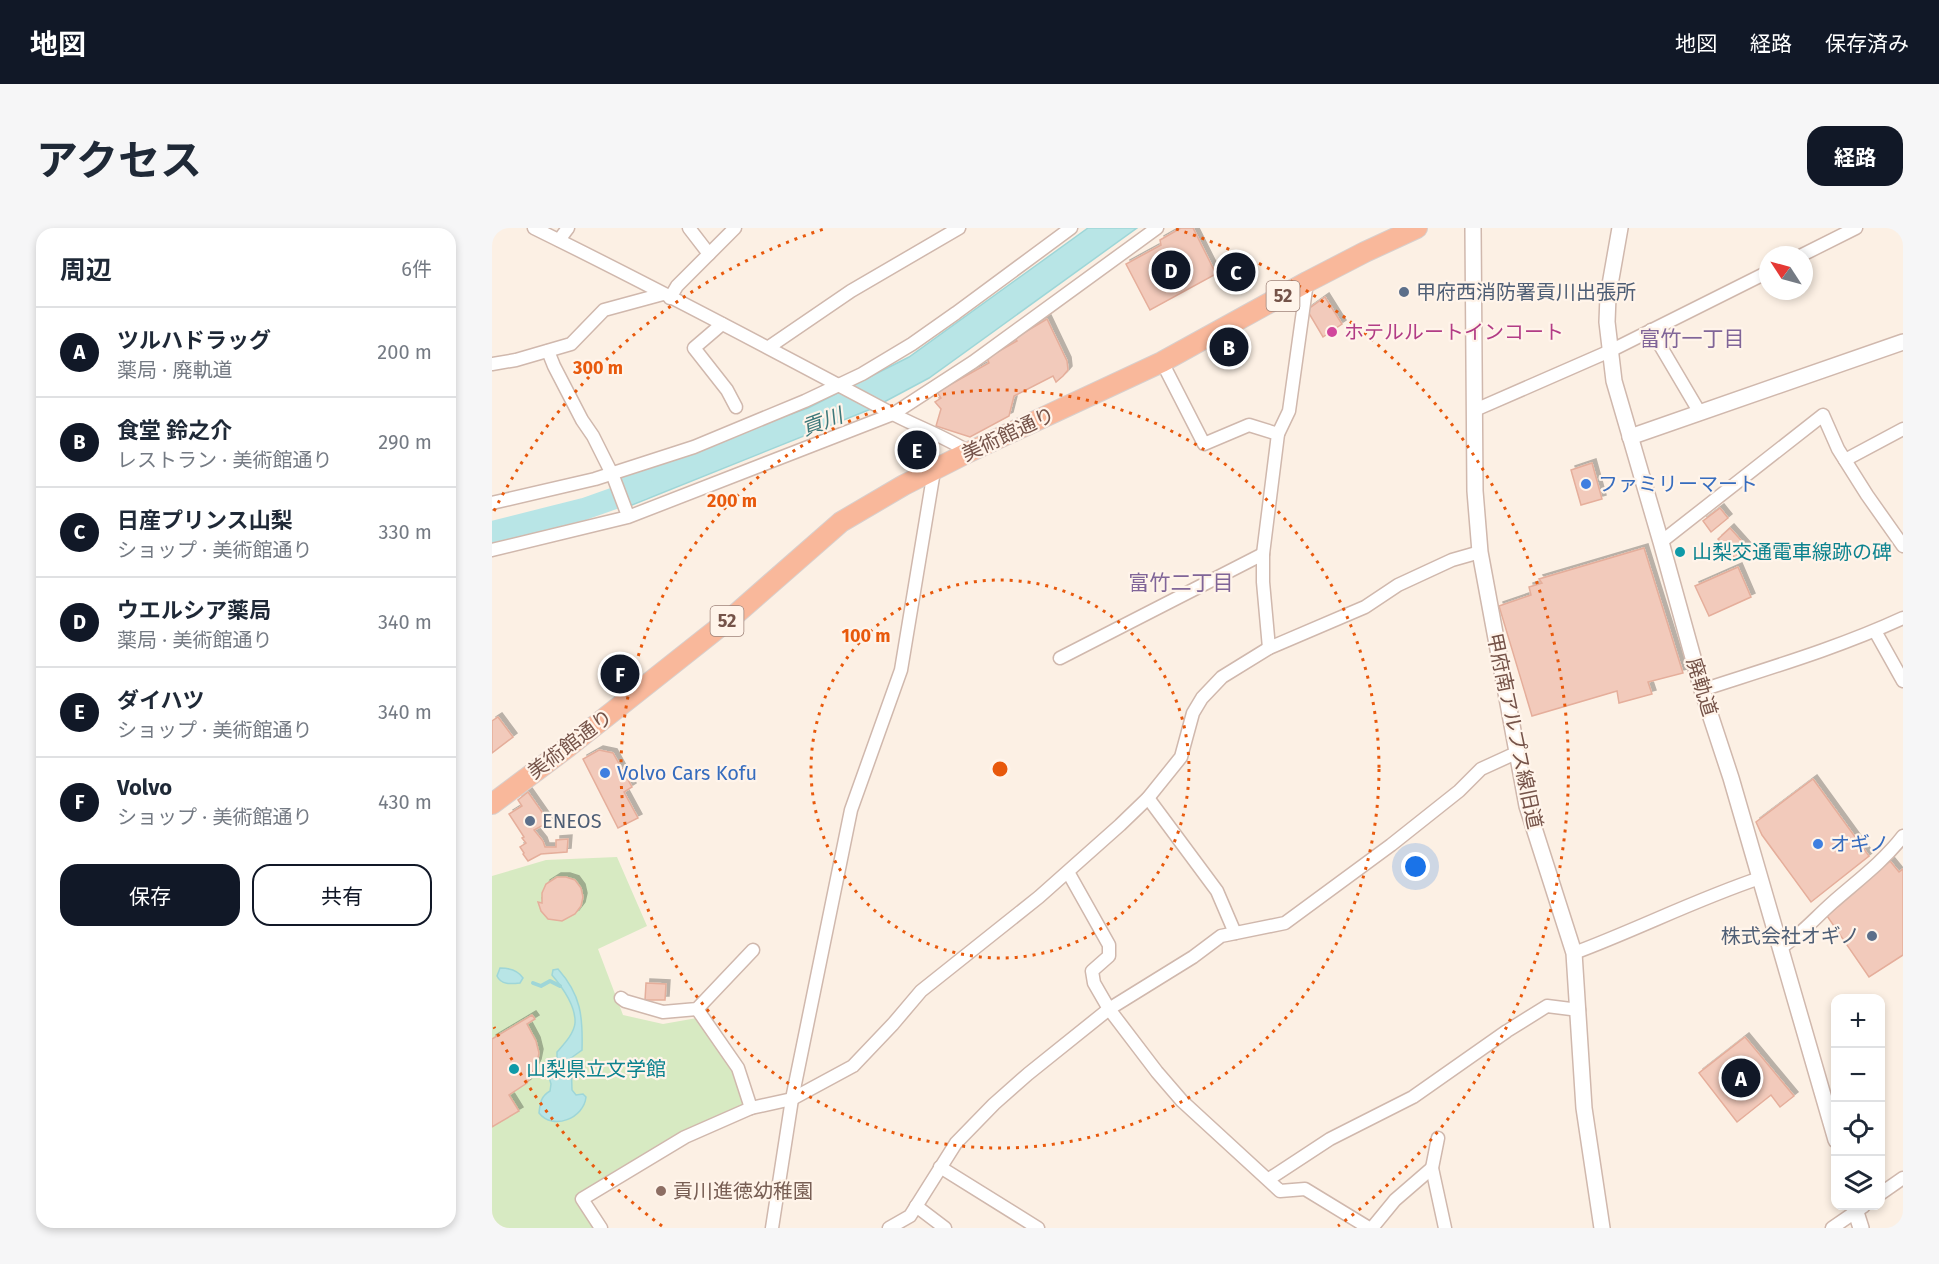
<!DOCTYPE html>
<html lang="ja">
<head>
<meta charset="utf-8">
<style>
  :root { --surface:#fff; --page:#f6f6f7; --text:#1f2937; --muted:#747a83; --line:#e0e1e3; --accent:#111827 }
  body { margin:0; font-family:"Fira Sans","Noto Sans JP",sans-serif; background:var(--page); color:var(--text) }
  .controls { position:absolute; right:18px; bottom:18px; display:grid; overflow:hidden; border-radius:12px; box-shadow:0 3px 9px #0003 }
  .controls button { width:54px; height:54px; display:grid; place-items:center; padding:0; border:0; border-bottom:2px solid var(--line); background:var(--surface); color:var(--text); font:30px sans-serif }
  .compass { position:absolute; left:1267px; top:18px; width:54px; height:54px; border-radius:50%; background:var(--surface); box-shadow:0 3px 9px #0003; rotate:306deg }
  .you { position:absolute; left:924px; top:639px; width:21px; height:21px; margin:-15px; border:4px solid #fff; border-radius:50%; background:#1a73e8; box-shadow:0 0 0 9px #1a73e833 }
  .badge { display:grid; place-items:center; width:39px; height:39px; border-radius:50%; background:var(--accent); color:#fff; font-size:20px; font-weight:700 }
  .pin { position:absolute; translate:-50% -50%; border:3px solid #fff; box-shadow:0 2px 6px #0006 }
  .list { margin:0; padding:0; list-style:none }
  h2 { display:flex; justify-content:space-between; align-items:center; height:78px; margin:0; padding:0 24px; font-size:26px }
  h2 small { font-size:20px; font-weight:400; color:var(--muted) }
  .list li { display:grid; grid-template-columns:39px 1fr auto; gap:18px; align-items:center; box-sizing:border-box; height:90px; padding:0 24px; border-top:2px solid var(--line) }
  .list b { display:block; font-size:22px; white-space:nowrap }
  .list p { margin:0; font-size:20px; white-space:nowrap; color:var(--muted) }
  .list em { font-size:20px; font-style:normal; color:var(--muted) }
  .actions { display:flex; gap:12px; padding:18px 24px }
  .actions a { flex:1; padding:14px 0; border:2px solid var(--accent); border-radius:18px; text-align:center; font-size:21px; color:var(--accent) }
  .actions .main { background:var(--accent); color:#fff }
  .icon { flex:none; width:33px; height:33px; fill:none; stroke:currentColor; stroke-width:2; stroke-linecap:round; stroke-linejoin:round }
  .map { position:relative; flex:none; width:1411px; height:1000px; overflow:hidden; border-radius:18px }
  header { display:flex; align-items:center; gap:36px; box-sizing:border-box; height:84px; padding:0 30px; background:var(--accent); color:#fff }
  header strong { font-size:28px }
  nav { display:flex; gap:33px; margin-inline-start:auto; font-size:21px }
  .intro { display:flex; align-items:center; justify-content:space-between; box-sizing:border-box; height:144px; padding:0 36px }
  h1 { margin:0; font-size:42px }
  .button { padding:15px 27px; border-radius:18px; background:var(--accent); color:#fff; font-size:21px; font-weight:700 }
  main { display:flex; gap:36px; padding:0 36px }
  aside { flex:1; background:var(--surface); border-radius:18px; box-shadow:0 3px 9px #0003 }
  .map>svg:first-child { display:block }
  .green { fill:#d7eac2 }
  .water { fill:#b8e5e6; stroke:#9ed6d8; stroke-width:1.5 }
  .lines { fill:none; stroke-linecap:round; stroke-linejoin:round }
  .stream { stroke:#9ed6d8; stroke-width:4 }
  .river { stroke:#b8e5e6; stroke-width:22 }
  .building { fill:#f2cabb; stroke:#e5ae9b; stroke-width:1.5; filter:url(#shadow) }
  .minor-casing { stroke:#d0b8ad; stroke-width:15 }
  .tertiary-casing { stroke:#d0b8ad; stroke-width:18 }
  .trunk-casing { stroke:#d8cfcc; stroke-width:22 }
  .minor { stroke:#fff; stroke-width:12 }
  .tertiary { stroke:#fff; stroke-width:15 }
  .trunk { stroke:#f9b89b; stroke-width:20 }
  .ring { fill:none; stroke:#e8590c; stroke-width:3; stroke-dasharray:3 6 }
  .service-dot { fill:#5c6f8a; stroke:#fff4ea; stroke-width:2 }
  .hotel-dot { fill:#d1479c; stroke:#fff4ea; stroke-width:2 }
  .shop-dot { fill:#3f7fe0; stroke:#fff4ea; stroke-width:2 }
  .culture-dot { fill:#0f9aa8; stroke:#fff4ea; stroke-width:2 }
  .education-dot { fill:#8d6e63; stroke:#fff4ea; stroke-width:2 }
  .labels { text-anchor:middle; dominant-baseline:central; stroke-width:4.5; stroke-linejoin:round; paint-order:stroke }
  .shield { fill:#fff4ea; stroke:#9e8379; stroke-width:1.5 }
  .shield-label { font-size:18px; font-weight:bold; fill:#755349 }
  .service-label { font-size:20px; fill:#4e5e75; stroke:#fff4ea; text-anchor:start }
  .hotel-label { font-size:20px; fill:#b23c85; stroke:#fff4ea; text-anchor:start }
  .street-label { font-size:20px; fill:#755349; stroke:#fff4ea }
  .shop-label { font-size:20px; fill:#366cbe; stroke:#fff4ea; text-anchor:start }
  .culture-label { font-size:20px; fill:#0d838f; stroke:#fff4ea; text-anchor:start }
  .education-label { font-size:20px; fill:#785e54; stroke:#fff4ea; text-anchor:start }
  .neighbourhood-label { font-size:21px; fill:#806598; stroke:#fff4ea }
  .water-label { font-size:21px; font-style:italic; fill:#3d787a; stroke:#fff4ea }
  .centre { fill:#e8590c; stroke:#fff4ea; stroke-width:3 }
  .ring-label { font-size:18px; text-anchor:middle; font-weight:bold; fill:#e8590c; stroke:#fff4ea; stroke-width:4.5; stroke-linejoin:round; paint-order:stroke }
</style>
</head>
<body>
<header>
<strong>地図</strong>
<nav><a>地図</a><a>経路</a><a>保存済み</a></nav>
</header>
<div class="intro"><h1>アクセス</h1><a class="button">経路</a></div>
<main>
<aside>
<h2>周辺<small>6件</small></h2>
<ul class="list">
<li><span class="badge">A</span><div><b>ツルハドラッグ</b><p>薬局 · 廃軌道</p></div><em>200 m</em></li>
<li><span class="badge">B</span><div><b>食堂 鈴之介</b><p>レストラン · 美術館通り</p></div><em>290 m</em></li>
<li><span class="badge">C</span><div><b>日産プリンス山梨</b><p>ショップ · 美術館通り</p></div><em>330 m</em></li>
<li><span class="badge">D</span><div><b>ウエルシア薬局</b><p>薬局 · 美術館通り</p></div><em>340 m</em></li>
<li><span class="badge">E</span><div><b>ダイハツ</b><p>ショップ · 美術館通り</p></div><em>340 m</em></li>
<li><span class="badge">F</span><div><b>Volvo</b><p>ショップ · 美術館通り</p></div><em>430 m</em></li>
</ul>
<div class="actions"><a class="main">保存</a><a>共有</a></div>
</aside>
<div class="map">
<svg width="1411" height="1000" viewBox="0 0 1411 1000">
  <defs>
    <filter id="shadow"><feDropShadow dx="4" dy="-4" stdDeviation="0" flood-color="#0004"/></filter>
  </defs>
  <rect width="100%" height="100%" fill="#fcf0e4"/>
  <!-- green -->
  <path class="green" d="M125,629L155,698L106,721L131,787L171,796L205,790L241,843L252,880L86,970L104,1000H0V648L54,632Z"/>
  <!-- water -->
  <g class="water">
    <path d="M596,0H645L437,150L379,181L135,279L124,249L316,180L417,129Z"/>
    <path d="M8,740C18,740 26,742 31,750L28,755C19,756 9,757 5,748Z"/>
    <path d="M66,741C89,767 91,788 90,822L79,830L80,862L84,867L91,866L94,869C92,890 61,903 47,885C48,875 49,868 58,863L59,856L57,849L65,839V824C71,817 82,806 83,795C84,778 71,760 60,747L61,742Z"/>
  </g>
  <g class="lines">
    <!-- stream -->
    <path class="stream" d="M41,755L49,758L58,753L68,758"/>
    <!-- river -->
    <path class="river" d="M0,304L92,281L151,260"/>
  </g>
  <!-- building -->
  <g class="building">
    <path d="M689,0H701L724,46L658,82L634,36L669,17L668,12Z"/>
    <path d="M833,69L850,96L831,109L815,82Z"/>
    <path d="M555,91L575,133L576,142L571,148L564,154L561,148L522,168L517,188L478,209L444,198L449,181L443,174L449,170L445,164L497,135L495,130L525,113L523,110Z"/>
    <path d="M1100,235L1110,271L1089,277L1079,242Z"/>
    <path d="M1228,280L1236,290L1219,304L1211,293Z"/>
    <path d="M1238,300L1255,319L1243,330L1226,311Z"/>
    <path d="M1152,320L1191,445L1156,454L1160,466L1127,475L1125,463L1040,488L1007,378L1039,367L1037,359L1050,355L1047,351Z"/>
    <path d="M1246,339L1259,369L1217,388L1203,358Z"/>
    <path d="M6,489L21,509L0,525V493Z"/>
    <path d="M107,522L121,525L140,559L132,564L146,590L126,600L91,531Z"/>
    <path d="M1321,551L1377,628L1319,674L1270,607L1264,594Z"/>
    <path d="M36,564L57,594L42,602L51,613L53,619H64V612L76,611L75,624L49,626L36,633L31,626L32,625L28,619L34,615L30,610L32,609L17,586L30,578L26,572Z"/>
    <path d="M1398,633L1407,644L1411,641V727L1377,749L1335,688Z"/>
    <path d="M65,649H74L83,652L89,660L91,669L89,678L83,686L70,693L56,691L49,683L46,674L50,675V665L54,656Z"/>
    <path d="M154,755L174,756L173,772H153Z"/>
    <path d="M40,787L43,791L35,796L44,813L47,825L45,835L35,855L17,867L27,883L0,899V811Z"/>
    <path d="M1253,809L1302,868L1288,879L1279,867L1245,894L1207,845Z"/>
  </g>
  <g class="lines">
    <!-- minor casing -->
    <g class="minor-casing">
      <g id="minor">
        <path d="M42,0C162,59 281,122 399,185C425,199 452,208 477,224"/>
        <path d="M197,0L217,26"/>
        <path d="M67,12L76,0"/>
        <path d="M1310,27L1364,0"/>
        <path d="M178,70L185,58L243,0"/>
        <path d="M230,96L202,120L235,162L244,179"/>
        <path d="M1159,102L1208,185"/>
        <path d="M277,119L359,63L467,0"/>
        <path d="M56,123L62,138L90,192L101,208L121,248L135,285"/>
        <path d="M670,134L712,216L757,197L786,206"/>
        <path d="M0,136L24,132L79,116L112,82L171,66"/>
        <path d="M983,182L1118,123L1276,44"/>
        <path d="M1353,232L1411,201"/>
        <path d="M0,275L103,251L202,219L313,173L370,146L420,116L464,85L579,0"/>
        <path d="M1169,314L1331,187L1346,221L1375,267L1411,318"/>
        <path d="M0,322L136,289L401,186L481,134L665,0"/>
        <path d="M1383,403L1411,453"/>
        <path d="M777,420L771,354V326L786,206L797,183L815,54"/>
        <path d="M568,430L771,326"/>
        <path d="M1210,462C1277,440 1346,420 1411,390"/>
        <path d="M656,570L725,663L743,705"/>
        <path d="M576,644L617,717V728L600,743L602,755L617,781L665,844L690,873L788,963L813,961L877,1000"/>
        <path d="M1288,720C1308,708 1323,690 1340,675C1365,653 1391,634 1411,608"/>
        <path d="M1082,725C1144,702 1205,671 1268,650"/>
        <path d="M129,770L133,773L171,784L205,781L261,722"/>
        <path d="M205,781L246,840L259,880"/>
        <path d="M946,910L940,940L953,1000"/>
        <path d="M448,939L546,1000"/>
        <path d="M777,951L838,911L921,869L1015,803L1055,778L1087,782"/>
        <path d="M1388,966L1411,950"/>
        <path d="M424,978L453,1000"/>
        <path d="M109,1000L90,971L193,909L259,880L300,871L361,838L401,796L429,763L547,669L628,597L656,570L689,529L701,485L710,470L730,449L777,420L873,379L906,357L960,332L988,324"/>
        <path d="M280,1000L300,871L359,582L409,442L442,243"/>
        <path d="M397,1000L418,988L464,915L502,876L536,846L617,781L701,729L729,708L793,695L899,617L967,563L989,541L1024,525"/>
        <path d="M880,1000L903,972L940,940"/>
        <path d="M1340,1000L1372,978"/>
      </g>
    </g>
    <!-- tertiary casing -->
    <g class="tertiary-casing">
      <g id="tertiary">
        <path d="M981,0L983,263L988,324L1035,578L1082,725L1092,880L1110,1000"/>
        <path d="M1128,0L1116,68L1115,94L1122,153L1169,314L1210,462L1239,550L1344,912"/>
        <path d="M1138,209L1411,114"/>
        <path d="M1362,978L1369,1000"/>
      </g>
    </g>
    <!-- trunk casing -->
    <g class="trunk-casing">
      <path id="trunk" d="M0,576L76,519L244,386L349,294L412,257L477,224L670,134L815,54L873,24L925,0"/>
    </g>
    <!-- minor -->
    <use href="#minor" class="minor"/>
    <!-- tertiary -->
    <use href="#tertiary" class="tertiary"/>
    <!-- trunk -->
    <use href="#trunk" class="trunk"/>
  </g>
  <!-- distance rings -->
  <g class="ring">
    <circle cx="508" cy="541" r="189"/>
    <circle cx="508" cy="541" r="379"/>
    <path d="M170 998A568 568 0 0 1 2 799M2 283A568 568 0 0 1 332 1M684 1A568 568 0 0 1 846 998"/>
  </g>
  <!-- markers -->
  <g class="service-dot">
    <circle cx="912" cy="64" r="6"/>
    <circle cx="38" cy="593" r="6"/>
    <circle cx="1380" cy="708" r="6"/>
  </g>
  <circle class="hotel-dot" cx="840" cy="104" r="6"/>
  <g class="shop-dot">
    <circle cx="1094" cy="256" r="6"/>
    <circle cx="113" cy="545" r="6"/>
    <circle cx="1326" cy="616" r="6"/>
  </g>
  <g class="culture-dot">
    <circle cx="1188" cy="324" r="6"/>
    <circle cx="22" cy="841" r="6"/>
  </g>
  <circle class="education-dot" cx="169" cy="963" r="6"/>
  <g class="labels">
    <!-- shield labels -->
    <g class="shield">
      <rect x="774.5" y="53" width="33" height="30" rx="4.5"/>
      <rect x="218.5" y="378" width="33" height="30" rx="4.5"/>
    </g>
    <g class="shield-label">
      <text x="791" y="68">52</text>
      <text x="235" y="393">52</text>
    </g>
    <!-- service labels -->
    <g class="service-label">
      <text x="924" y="64">甲府西消防署貢川出張所</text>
      <text x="50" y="593">ENEOS</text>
      <text x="1368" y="708" text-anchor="end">株式会社オギノ</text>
    </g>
    <!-- hotel labels -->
    <g class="hotel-label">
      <text x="852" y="104">ホテルルートインコート</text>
    </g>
    <!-- street labels -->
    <g class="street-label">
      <text transform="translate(516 206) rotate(-25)">美術館通り</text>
      <text transform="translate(1210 459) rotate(73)">廃軌道</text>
      <text transform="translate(1023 503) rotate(78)">甲府南アルプス線旧道</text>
      <text transform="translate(78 516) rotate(-37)">美術館通り</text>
    </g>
    <!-- shop labels -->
    <g class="shop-label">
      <text x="1106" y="256">ファミリーマート</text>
      <text x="125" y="545">Volvo Cars Kofu</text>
      <text x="1338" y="616">オギノ</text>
    </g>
    <!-- culture labels -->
    <g class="culture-label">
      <text x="1200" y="324">山梨交通電車線跡の碑</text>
      <text x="34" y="841">山梨県立文学館</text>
    </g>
    <!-- education labels -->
    <g class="education-label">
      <text x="181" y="963">貢川進徳幼稚園</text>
    </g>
    <!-- neighbourhood labels -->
    <g class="neighbourhood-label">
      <text x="1200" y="111">富竹一丁目</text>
      <text x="689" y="355">富竹二丁目</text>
    </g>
    <!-- water labels -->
    <g class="water-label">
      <text transform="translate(330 194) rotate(-20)">貢川</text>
    </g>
  </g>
  <circle cx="508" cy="541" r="9" class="centre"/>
  <g class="ring-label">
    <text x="106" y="146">300 m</text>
    <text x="240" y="279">200 m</text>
    <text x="374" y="414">100 m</text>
  </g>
</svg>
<div class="controls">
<button>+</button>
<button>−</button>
<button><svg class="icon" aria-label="locate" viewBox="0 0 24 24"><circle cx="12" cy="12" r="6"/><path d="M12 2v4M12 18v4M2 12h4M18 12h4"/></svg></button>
<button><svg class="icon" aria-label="layers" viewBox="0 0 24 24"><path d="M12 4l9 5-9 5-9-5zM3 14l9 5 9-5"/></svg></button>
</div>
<svg class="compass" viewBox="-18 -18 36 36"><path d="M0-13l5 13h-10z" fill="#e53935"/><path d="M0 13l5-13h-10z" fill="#747a83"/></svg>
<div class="you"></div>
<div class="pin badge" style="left:1249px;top:850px">A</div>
<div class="pin badge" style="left:737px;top:119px">B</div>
<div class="pin badge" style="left:744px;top:44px">C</div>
<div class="pin badge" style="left:679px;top:42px">D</div>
<div class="pin badge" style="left:425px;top:222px">E</div>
<div class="pin badge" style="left:128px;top:446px">F</div>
</div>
</main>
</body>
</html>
